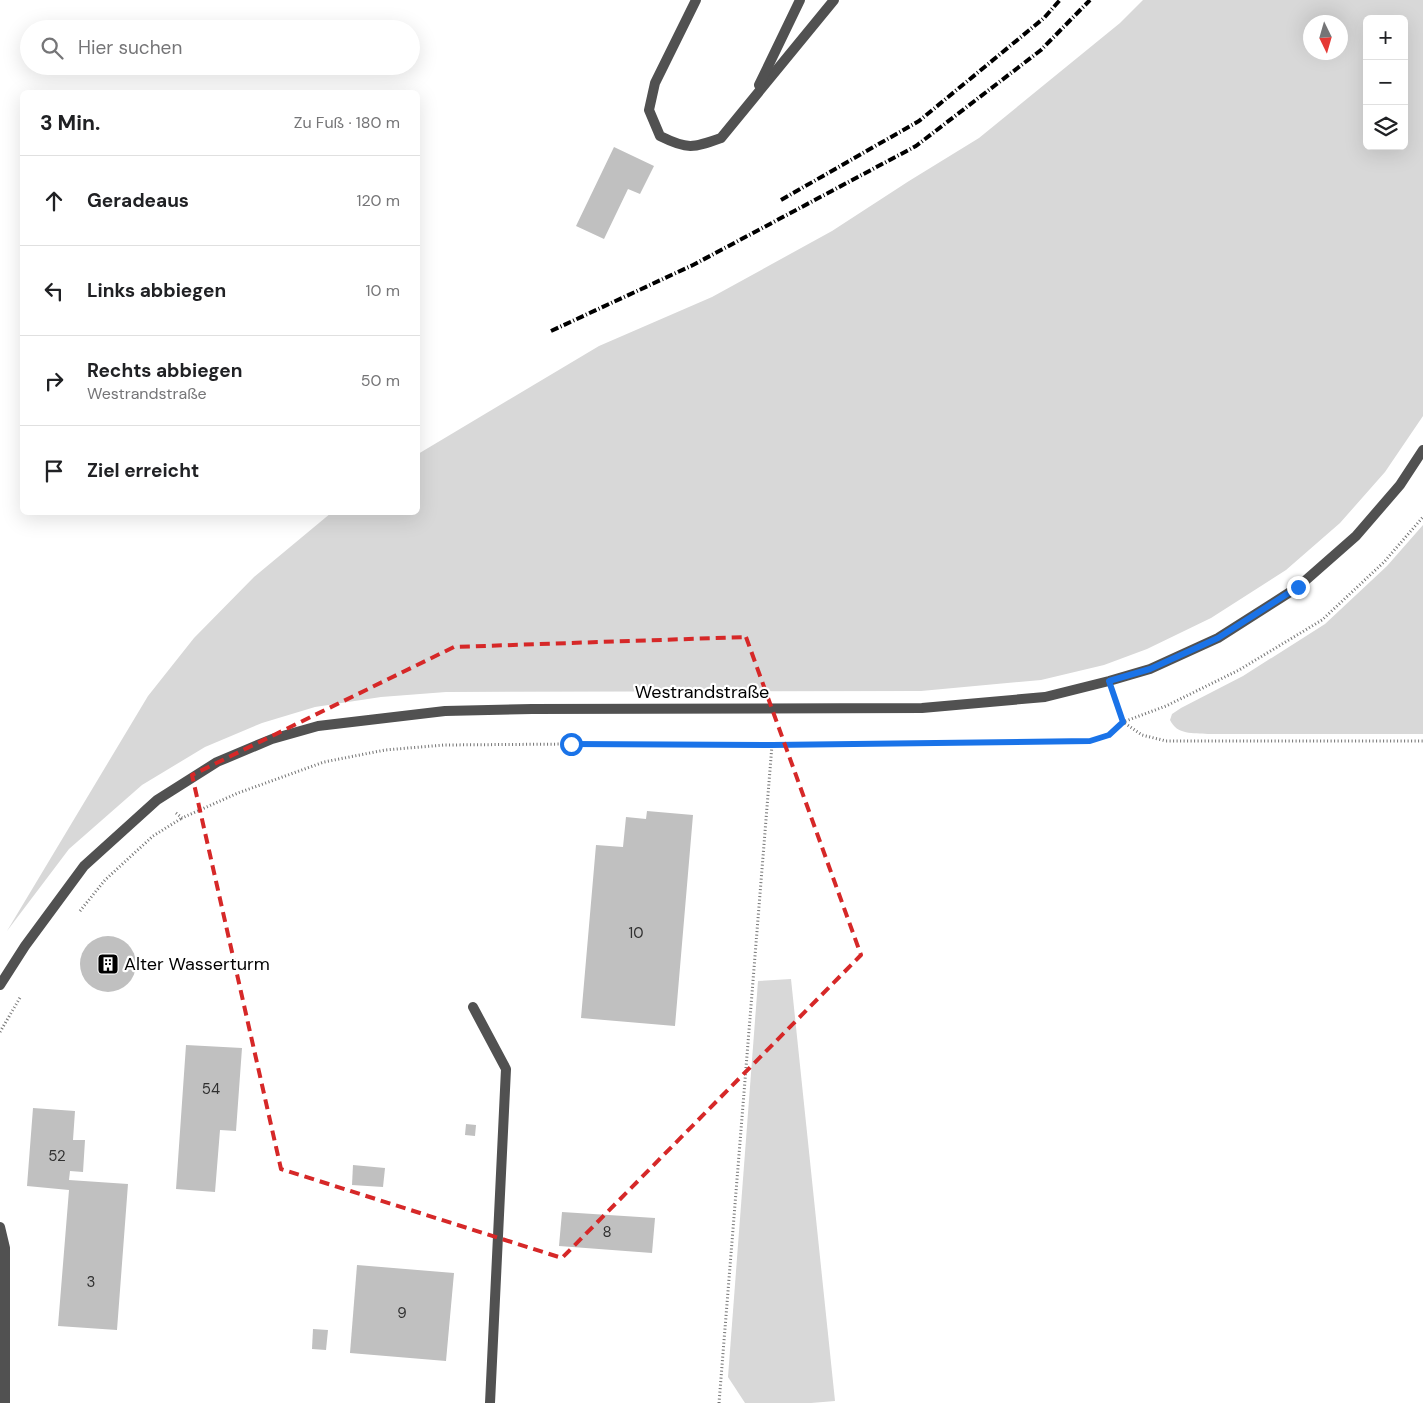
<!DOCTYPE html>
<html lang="de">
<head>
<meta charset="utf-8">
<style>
  :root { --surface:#fff; --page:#f6f6f6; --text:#202124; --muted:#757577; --line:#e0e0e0 }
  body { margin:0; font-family:"DM Sans",sans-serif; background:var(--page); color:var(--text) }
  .controls { position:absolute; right:15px; top:15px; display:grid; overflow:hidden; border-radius:8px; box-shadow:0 5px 20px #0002 }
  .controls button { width:45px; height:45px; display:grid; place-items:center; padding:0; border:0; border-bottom:1px solid var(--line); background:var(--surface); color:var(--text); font:25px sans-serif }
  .compass { position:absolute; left:1303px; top:15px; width:45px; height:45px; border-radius:50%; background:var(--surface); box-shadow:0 5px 20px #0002; rotate:175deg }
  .stop { position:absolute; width:15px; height:15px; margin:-11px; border:4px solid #1a73e8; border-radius:50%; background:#fff }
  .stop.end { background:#1a73e8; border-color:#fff; box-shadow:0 1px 5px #0008 }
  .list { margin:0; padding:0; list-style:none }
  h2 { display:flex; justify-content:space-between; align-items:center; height:65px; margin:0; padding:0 20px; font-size:21px }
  h2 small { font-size:16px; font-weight:400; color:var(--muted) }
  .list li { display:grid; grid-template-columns:32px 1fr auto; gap:15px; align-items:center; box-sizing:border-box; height:90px; padding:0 20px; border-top:1px solid var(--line) }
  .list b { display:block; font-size:19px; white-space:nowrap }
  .list p { margin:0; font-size:16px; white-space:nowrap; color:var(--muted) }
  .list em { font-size:16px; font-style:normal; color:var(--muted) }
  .icon { flex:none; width:28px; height:28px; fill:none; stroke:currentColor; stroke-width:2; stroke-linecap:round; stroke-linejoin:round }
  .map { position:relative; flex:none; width:1423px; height:1403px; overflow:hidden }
  .search { position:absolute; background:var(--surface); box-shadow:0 5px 20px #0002; left:20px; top:20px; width:400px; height:55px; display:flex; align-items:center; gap:12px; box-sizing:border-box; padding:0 18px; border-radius:28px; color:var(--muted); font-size:19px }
  .panel { position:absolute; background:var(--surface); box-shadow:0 5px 20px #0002; left:20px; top:90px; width:400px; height:425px; border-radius:8px }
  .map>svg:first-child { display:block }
  .green { fill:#d8d8d8; fill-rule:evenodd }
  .building { fill:#c0c0c0 }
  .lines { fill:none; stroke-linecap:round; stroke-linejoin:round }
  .path { stroke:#737373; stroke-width:3; stroke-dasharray:1 2.5; stroke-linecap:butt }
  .service { stroke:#515151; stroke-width:10 }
  .minor { stroke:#515151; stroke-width:10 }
  .rail { stroke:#000; stroke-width:4; stroke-dasharray:8 2.5 1 2.5; stroke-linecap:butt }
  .route { stroke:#1a73e8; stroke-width:6 }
  .marked { fill:none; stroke:#d62828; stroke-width:4; stroke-dasharray:10 6; stroke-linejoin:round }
  .labels { text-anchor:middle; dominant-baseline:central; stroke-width:4.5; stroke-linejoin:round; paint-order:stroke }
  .number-label { font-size:15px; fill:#303030 }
  .street-label { font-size:18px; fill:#000; stroke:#fff }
  .poi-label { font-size:18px; fill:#000; stroke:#fff; text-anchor:start }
</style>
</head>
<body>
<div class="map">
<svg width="1423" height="1403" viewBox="0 0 1423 1403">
  <rect width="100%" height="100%" fill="#fff"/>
  <!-- green -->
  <g class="green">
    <path d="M1143,0H1423V416L1385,472L1340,523L1286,570L1211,618L1147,649L1104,665L1041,680L921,691L446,692L381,697L315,707L262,723L205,747L142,785L69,849L7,931L148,696L194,638L254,577L331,513L418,512V454L599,346L712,297L832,231L909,181L979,138L1120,23ZM1367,19H1404V146H1367ZM1340,22V52H1310V22Z"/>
    <path d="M1423,525V734H1208C1193,733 1177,735 1170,720L1172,714L1181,708L1243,676L1325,624L1387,566Z"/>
    <path d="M791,979L835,1401L811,1403H745L728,1377L758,981Z"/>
  </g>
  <!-- building -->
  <g class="building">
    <path d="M614,147L654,166L640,194L628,189L604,239L576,226Z"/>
    <path d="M647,811L693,815L675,1026L581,1018L596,845L623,847L626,817L646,819Z"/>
    <circle cx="108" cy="964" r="28"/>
    <path d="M186,1045L242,1048L236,1131L220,1130L215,1192L176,1189Z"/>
    <path d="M33,1108L75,1111L73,1140H85L83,1172L70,1171L69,1180L128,1184L117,1330L58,1326L69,1190L27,1186Z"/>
    <path d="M466,1124L476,1125L475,1136L465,1135Z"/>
    <path d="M353,1165L385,1168L383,1187L352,1185Z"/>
    <path d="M562,1212L655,1218L652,1253L559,1246Z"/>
    <path d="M357,1265L454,1273L446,1361L350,1353Z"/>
    <path d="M313,1329L328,1330L326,1350L312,1349Z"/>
  </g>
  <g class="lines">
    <!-- path -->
    <g class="path">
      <path d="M1116,701L1123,722L1142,735L1166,741H1423"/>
      <path d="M176,813L182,818L238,793L324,762L385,750L444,745L571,744L772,745L1090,741L1109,735L1123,722L1166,706L1239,670L1322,620L1384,562L1423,517"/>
      <path d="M80,911L105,880L153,836L182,818"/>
      <path d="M0,1032L21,996"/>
      <path d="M719,1403L772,745"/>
    </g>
    <!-- service -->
    <g class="service">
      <path d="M696,0L655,83L649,110L660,136C688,150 693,148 721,138L834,0"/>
      <path d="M759,85L800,0"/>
      <path d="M0,1227L5,1248V1403"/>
    </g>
    <!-- minor -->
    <g class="minor">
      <path d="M0,985L25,946L84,866L157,800L217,762L272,739L318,726L445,711L532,709L922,708L1045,697L1109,681L1150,669L1218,638L1298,587L1356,536L1400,485L1423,450"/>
      <path d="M473,1007L506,1069L490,1403"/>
    </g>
    <!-- rail -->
    <g class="rail">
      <path d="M781,200L919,121L1044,18L1060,0"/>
      <path d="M551,331L693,265L916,146L1041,50L1090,0"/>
    </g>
  </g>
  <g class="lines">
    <!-- route -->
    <path class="route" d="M571,744L772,745L1090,741L1109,735L1123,722L1109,681L1150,669L1218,638L1298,587"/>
  </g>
  <!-- marked area -->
  <path class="marked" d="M746,637L861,955L562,1258L281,1169L192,775L454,647Z"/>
  <!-- icons -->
  <defs>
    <g id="building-square" transform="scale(1.125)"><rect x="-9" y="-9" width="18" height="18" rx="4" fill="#000" stroke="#fff"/><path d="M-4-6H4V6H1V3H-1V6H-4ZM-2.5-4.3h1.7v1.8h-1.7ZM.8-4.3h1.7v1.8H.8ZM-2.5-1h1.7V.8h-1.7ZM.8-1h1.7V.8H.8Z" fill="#fff"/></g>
  </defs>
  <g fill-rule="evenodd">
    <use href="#building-square" x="108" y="964"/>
  </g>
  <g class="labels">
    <!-- number labels -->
    <g class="number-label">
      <text x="636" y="933">10</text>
      <text x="211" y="1089">54</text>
      <text x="57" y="1156">52</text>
      <text x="607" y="1232">8</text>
      <text x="91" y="1282">3</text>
      <text x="402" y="1313">9</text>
    </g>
    <!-- street labels -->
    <g class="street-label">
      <text x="702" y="692">Westrandstraße</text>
    </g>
    <!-- poi labels -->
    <g class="poi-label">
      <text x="124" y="964">Alter Wasserturm</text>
    </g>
  </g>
</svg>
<div class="controls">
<button>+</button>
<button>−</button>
<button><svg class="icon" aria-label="layers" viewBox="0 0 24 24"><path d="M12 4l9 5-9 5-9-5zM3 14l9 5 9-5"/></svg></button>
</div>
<svg class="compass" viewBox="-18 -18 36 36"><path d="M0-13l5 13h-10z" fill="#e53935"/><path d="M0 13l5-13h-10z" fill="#757577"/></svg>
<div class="stop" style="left:571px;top:744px"></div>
<div class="stop end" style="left:1298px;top:587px"></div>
<div class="search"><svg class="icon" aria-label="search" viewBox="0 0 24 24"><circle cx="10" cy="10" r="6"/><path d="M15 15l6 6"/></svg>Hier suchen</div>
<section class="panel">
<h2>3 Min.<small>Zu Fuß · 180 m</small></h2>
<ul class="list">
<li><svg class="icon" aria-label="ahead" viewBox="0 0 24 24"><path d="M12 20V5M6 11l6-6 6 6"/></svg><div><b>Geradeaus</b></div><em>120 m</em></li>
<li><svg class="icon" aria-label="left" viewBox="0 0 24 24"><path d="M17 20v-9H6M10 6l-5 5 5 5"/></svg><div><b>Links abbiegen</b></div><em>10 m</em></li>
<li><svg class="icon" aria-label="right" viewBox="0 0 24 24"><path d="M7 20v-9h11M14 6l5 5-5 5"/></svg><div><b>Rechts abbiegen</b><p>Westrandstraße</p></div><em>50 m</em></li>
<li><svg class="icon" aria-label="arrive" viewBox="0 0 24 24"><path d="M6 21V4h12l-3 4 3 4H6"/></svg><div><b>Ziel erreicht</b></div></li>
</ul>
</section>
</div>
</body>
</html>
